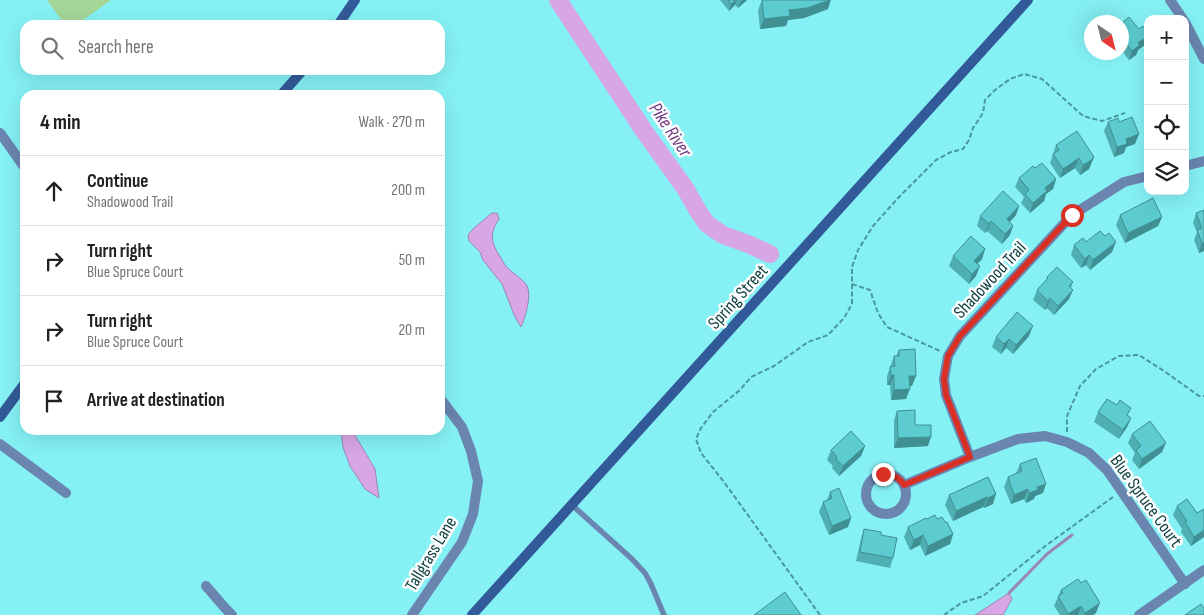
<!DOCTYPE html>
<html lang="en">
<head>
<meta charset="utf-8">
<style>
  :root { --surface:#fff; --page:#f2f2f2; --text:#202124; --muted:#757577; --line:#e0e0e0 }
  body { margin:0; font-family:"Sofia Sans Condensed",sans-serif; background:var(--page); color:var(--text) }
  .controls { position:absolute; right:15px; top:15px; display:grid; overflow:hidden; border-radius:10px; box-shadow:0 5px 20px #0002 }
  .controls button { width:45px; height:45px; display:grid; place-items:center; padding:0; border:0; border-bottom:1px solid var(--line); background:var(--surface); color:var(--text); font:25px sans-serif }
  .compass { position:absolute; left:1084px; top:15px; width:45px; height:45px; border-radius:50%; background:var(--surface); box-shadow:0 5px 20px #0002; rotate:145deg }
  .stop { position:absolute; width:15px; height:15px; margin:-11px; border:4px solid #d93025; border-radius:50%; background:#fff }
  .stop.end { background:#d93025; border-color:#fff; box-shadow:0 1px 5px #0008 }
  .list { margin:0; padding:0; list-style:none }
  h2 { display:flex; justify-content:space-between; align-items:center; height:65px; margin:0; padding:0 20px; font-size:21px }
  h2 small { font-size:16px; font-weight:400; color:var(--muted) }
  .list li { display:grid; grid-template-columns:32px 1fr auto; gap:15px; align-items:center; box-sizing:border-box; height:70px; padding:0 20px; border-top:1px solid var(--line) }
  .list b { display:block; font-size:19px; white-space:nowrap }
  .list p { margin:0; font-size:16px; white-space:nowrap; color:var(--muted) }
  .list em { font-size:16px; font-style:normal; color:var(--muted) }
  .icon { flex:none; width:28px; height:28px; fill:none; stroke:currentColor; stroke-width:2; stroke-linecap:round; stroke-linejoin:round }
  .map { position:relative; flex:none; width:1204px; height:615px; overflow:hidden }
  .search { position:absolute; background:var(--surface); box-shadow:0 5px 20px #0002; left:20px; top:20px; width:425px; height:55px; display:flex; align-items:center; gap:12px; box-sizing:border-box; padding:0 18px; border-radius:15px; color:var(--muted); font-size:19px }
  .panel { position:absolute; background:var(--surface); box-shadow:0 5px 20px #0002; left:20px; top:90px; width:425px; height:345px; border-radius:15px }
  .map>svg:first-child { display:block }
  .green { fill:#a4d697 }
  .water { fill:#d8a6e5; stroke:#9a86b3 }
  .lines { fill:none; stroke-linecap:round; stroke-linejoin:round }
  .stream { stroke:#9a86b3; stroke-width:3 }
  .river { stroke:#d8a6e5; stroke-width:18 }
  .path { stroke:#49989b; stroke-width:2; stroke-dasharray:5 2.5; stroke-linecap:butt }
  .lane { stroke:#6a85b0; stroke-width:5.5 }
  .street { stroke:#6a85b0; stroke-width:10 }
  .secondary { stroke:#335a98; stroke-width:10 }
  .wall { fill:#4fafb3 }
  .shaded-wall { fill:#408f92 }
  .building { fill:#5cccd0; stroke:#408f92 }
  .route { stroke:#d93025; stroke-width:6 }
  .labels { text-anchor:middle; dominant-baseline:central; stroke-width:5; stroke-linejoin:round; paint-order:stroke }
  .street-label { font-size:18px; fill:#0b3c3e; stroke:#fdfdfd }
  .water-label { font-size:19px; font-style:italic; fill:#723781; stroke:#fdfdfd }
</style>
</head>
<body>
<div class="map">
<svg width="1204" height="615" viewBox="0 0 1204 615">
  <rect width="100%" height="100%" fill="#85f1f5"/>
  <!-- green -->
  <path class="green" d="M47,0H111L76,25H65Z"/>
  <!-- water -->
  <g class="water">
    <path d="M492,213H497L499,219C489,234 491,243 501,258C503,262 506,267 510,270C515,275 524,280 527,286C532,296 525,318 521,327L515,317L502,284L483,260L480,252L469,241L468,235L473,229Z"/>
    <path d="M341,430H352L375,469L379,498L365,489L350,466L343,447Z"/>
    <path d="M1009,593L1012,599L1003,615H975Z"/>
  </g>
  <g class="lines">
    <!-- stream -->
    <path class="stream" d="M1009,593L1047,554L1072,535"/>
    <!-- river -->
    <path class="river" d="M558,0L644,131L685,188L698,211L707,224L723,235L748,244L770,254"/>
    <!-- path -->
    <g class="path">
      <path d="M852,284L870,290L878,313L887,327L940,351"/>
      <path d="M1067,432V416L1080,386L1096,369L1119,356L1139,355L1164,371L1199,396H1204"/>
      <path d="M820,615L724,482L701,453L696,439L701,428L713,412L740,390L751,377L774,366L808,342L828,335L844,318L852,304V267L858,250L873,226L899,197L936,160L951,152L963,149L969,140L973,128L983,113L985,100L995,90L1010,79L1024,74L1042,79L1083,116L1102,121L1125,113"/>
      <path d="M944,615L961,603L983,596L1048,544L1113,497"/>
    </g>
    <!-- lane -->
    <path class="lane" d="M572,505L632,559L645,573L651,584L664,615"/>
    <!-- street -->
    <g class="street">
      <path d="M1170,0L1183,19"/>
      <path d="M1185,22L1204,59"/>
      <path d="M0,133L25,168"/>
      <path d="M1185,166L1204,161"/>
      <path d="M0,444L66,493"/>
      <path d="M970,457L946,395L944,379L948,356L960,336L1072,215L1124,182L1148,176"/>
      <circle cx="886" cy="494" r="20"/>
      <path d="M904,485L970,457L1018,439L1045,436L1067,442L1089,453L1107,470L1185,584"/>
      <path d="M206,586L225,608L232,615"/>
      <path d="M412,615L462,542L473,514L478,481L471,451L462,427L440,398"/>
      <path d="M1139,615L1204,570"/>
    </g>
    <!-- secondary -->
    <g class="secondary">
      <path d="M338,25L355,0"/>
      <path d="M281,95L303,70"/>
      <path d="M0,417L25,383"/>
      <path d="M472,615L1028,0"/>
    </g>
  </g>
  <!-- wall -->
  <g class="wall">
    <path d="M720,0H747L738,8L735,5L729,11Z"/>
    <path d="M762,0L828,9L804,18L788,20L786,26L760,29L758,10Z"/>
    <path d="M1122,23L1146,44L1138,50L1136,55L1129,60L1122,51Z"/>
    <path d="M1108,122H1119L1135,144L1126,147L1124,153L1114,157L1104,131Z"/>
    <path d="M1056,145L1094,157L1089,169L1080,175L1075,168L1060,178L1050,163Z"/>
    <path d="M1035,168L1056,179L1053,189L1046,194L1044,201L1030,213L1021,203L1024,197L1015,187L1019,178Z"/>
    <path d="M1019,206L1016,215L1010,222V235L1002,244L987,231L985,233L977,226L980,216Z"/>
    <path d="M1204,210V251L1199,253L1194,240L1197,232L1193,223L1196,213Z"/>
    <path d="M1120,215L1162,217L1158,226L1125,243L1116,225Z"/>
    <path d="M1086,242L1112,252L1090,270L1086,265L1081,268L1071,255L1074,245Z"/>
    <path d="M985,249L982,259L977,264L976,276L969,284L949,266L953,256Z"/>
    <path d="M1047,277L1073,282L1071,288L1069,299L1054,315L1047,308L1045,310L1033,300L1037,290L1046,281Z"/>
    <path d="M1029,336L1013,354L1006,348L1001,354L992,347L996,337Z"/>
    <path d="M899,350L912,386H909L906,399L891,400L890,385H887V376L894,356H896Z"/>
    <path d="M897,411L915,425L928,446L894,448V420Z"/>
    <path d="M1098,412L1128,416L1131,418L1127,427L1119,439L1094,422Z"/>
    <path d="M1132,434L1162,452L1139,469L1132,460L1135,453L1128,443Z"/>
    <path d="M865,446L861,456L839,476L832,468L833,466L827,460L831,450Z"/>
    <path d="M1020,464L1043,493L1035,496L1034,499L1026,503L1024,499L1011,504L1004,487L1008,477L1016,473Z"/>
    <path d="M988,477L993,504L984,508L983,507L953,521L945,505L949,495Z"/>
    <path d="M830,492L851,518L848,527L829,535L819,512L823,502L827,500Z"/>
    <path d="M1177,506L1197,513L1204,537L1191,546L1181,532L1182,529L1173,515Z"/>
    <path d="M927,519H937L945,522L953,534L950,544L925,556L920,545L910,550L904,537L908,527Z"/>
    <path d="M864,529L893,558L890,568L856,561L861,539Z"/>
    <path d="M1061,590L1096,613L1093,615H1060L1054,606Z"/>
  </g>
  <!-- shaded-wall -->
  <g class="shaded-wall">
    <path d="M736,0H737L735,5L729,11L731,4Z"/>
    <path d="M742,0H747L738,8L740,2Z"/>
    <path d="M831,0L828,9L804,18L788,20L786,26L760,29L764,19L789,10Z"/>
    <path d="M1148,36V39L1146,44L1138,50L1136,55L1129,60L1132,51L1138,43Z"/>
    <path d="M1139,134L1135,144L1126,147L1124,153L1114,157L1117,147L1126,139Z"/>
    <path d="M1094,157L1089,169L1080,175L1083,165Z"/>
    <path d="M1079,158L1075,168L1060,178L1063,169Z"/>
    <path d="M1056,179L1053,189L1046,194L1044,201L1030,213L1033,203L1045,188Z"/>
    <path d="M1019,206L1016,215L1003,229L1007,219Z"/>
    <path d="M1162,217L1158,226L1125,243L1128,233Z"/>
    <path d="M991,221L987,231L985,233L989,224Z"/>
    <path d="M1013,226L1010,235L1002,244L1005,234Z"/>
    <path d="M1116,242L1112,252L1090,270L1093,260Z"/>
    <path d="M1202,243H1204V251L1199,253Z"/>
    <path d="M985,249L982,259L971,271L974,261Z"/>
    <path d="M1089,255L1086,265L1081,268L1085,259Z"/>
    <path d="M980,266L976,276L969,284L972,274Z"/>
    <path d="M1073,290L1069,299L1054,315L1058,306Z"/>
    <path d="M1050,298L1047,308L1045,310L1048,301Z"/>
    <path d="M1033,326L1029,336L1013,354L1016,345Z"/>
    <path d="M1009,339L1006,348L1001,354L1004,344Z"/>
    <path d="M894,375L890,385H887L891,376Z"/>
    <path d="M909,376H916L912,386H905Z"/>
    <path d="M910,389L906,399L891,400L894,390Z"/>
    <path d="M1131,418L1127,427L1119,439L1123,430Z"/>
    <path d="M931,437L928,446L894,448L898,438Z"/>
    <path d="M1166,443L1162,452L1139,469L1142,459Z"/>
    <path d="M865,446L861,456L839,476L843,466Z"/>
    <path d="M1046,484L1043,493L1035,496L1034,499L1026,503L1029,493L1037,487Z"/>
    <path d="M1028,489L1024,499L1011,504L1014,495Z"/>
    <path d="M996,494L993,504L984,508L988,498Z"/>
    <path d="M987,497L983,507L953,521L956,511Z"/>
    <path d="M851,518L848,527L829,535L832,526Z"/>
    <path d="M1204,530V537L1191,546L1194,537Z"/>
    <path d="M953,534L950,544L925,556L928,546Z"/>
    <path d="M923,535L920,545L910,550L914,540Z"/>
    <path d="M1100,603L1096,613L1093,615H1084L1085,613Z"/>
    <path d="M1081,606L1078,615H1068V614Z"/>
  </g>
  <!-- building -->
  <g class="building">
    <path d="M728,0H736L731,4Z"/>
    <path d="M762,0H830L807,8L789,10L790,16L764,19Z"/>
    <path d="M1129,17L1139,29L1143,26L1148,32V36L1138,43L1140,45L1132,51L1122,38V23Z"/>
    <path d="M1132,117L1139,134L1126,139L1127,144L1117,147L1108,122L1118,118L1119,122Z"/>
    <path d="M1077,131L1094,157L1092,158L1093,159L1083,165L1079,158L1063,169L1053,154L1059,150L1056,145Z"/>
    <path d="M1042,163L1056,179L1045,188L1047,191L1033,203L1025,194L1029,190L1019,178L1033,166L1035,168Z"/>
    <path d="M1003,191L1019,206L1007,219L1013,226L1005,234L991,221L989,224L980,216Z"/>
    <path d="M1153,198L1162,217L1128,233L1120,215Z"/>
    <path d="M1204,210V243H1202L1197,230L1202,228L1196,213Z"/>
    <path d="M1100,231L1105,236L1109,233L1116,242L1093,260L1089,255L1085,259L1074,245L1083,238L1086,242Z"/>
    <path d="M971,236L985,249L974,261L980,266L972,274L953,256Z"/>
    <path d="M1057,267L1073,282L1069,286L1073,290L1058,306L1050,298L1048,301L1037,290L1048,278L1047,277Z"/>
    <path d="M1017,312L1033,326L1016,345L1009,339L1004,344L996,337Z"/>
    <path d="M915,349L916,376H909L910,389L894,390V375L891,376L890,367L895,366L894,356H899V350Z"/>
    <path d="M1107,399L1117,405L1120,400L1131,408L1127,415L1131,418L1123,430L1098,412Z"/>
    <path d="M915,410V425H931V437L898,438L897,411Z"/>
    <path d="M1150,421L1166,443L1142,459L1136,450L1141,446L1132,434Z"/>
    <path d="M851,431L865,446L843,466L836,459L837,457L831,450Z"/>
    <path d="M1036,458L1046,484L1037,487L1038,490L1029,493L1028,489L1014,495L1008,477L1022,471L1020,464Z"/>
    <path d="M988,477L996,494L988,498L987,497L956,511L949,495Z"/>
    <path d="M839,488L851,518L832,526L823,502L832,498L830,492Z"/>
    <path d="M1187,499L1197,513L1204,509V530L1194,537L1185,522L1187,521L1177,506Z"/>
    <path d="M935,515L937,519L942,517L945,522H947L953,534L928,546L923,535L914,540L908,527L926,518L927,519Z"/>
    <path d="M864,529L881,532V535L897,538L893,558L860,552Z"/>
    <path d="M1078,579L1081,583L1086,580L1100,603L1085,613L1081,606L1068,614L1058,596L1063,593L1061,590Z"/>
    <path d="M785,592L801,615H754Z"/>
    <path d="M1201,604L1204,608V615H1185Z"/>
  </g>
  <g class="lines">
    <!-- route -->
    <path class="route" d="M883,474C893,474 899,477 904,485L970,457L946,395L944,379L948,356L960,336L1072,215"/>
  </g>
  <g class="labels">
    <!-- street labels -->
    <g class="street-label">
      <text transform="translate(990 280) rotate(-47)">Shadowood Trail</text>
      <text transform="translate(738 297) rotate(-48)">Spring Street</text>
      <text transform="translate(1146 501) rotate(54)">Blue Spruce Court</text>
      <text transform="translate(431 554) rotate(-59)">Tallgrass Lane</text>
    </g>
    <!-- water labels -->
    <g class="water-label">
      <text transform="translate(670 130) rotate(56)">Pike River</text>
    </g>
  </g>
</svg>
<div class="controls">
<button>+</button>
<button>−</button>
<button><svg class="icon" aria-label="locate" viewBox="0 0 24 24"><circle cx="12" cy="12" r="6"/><path d="M12 2v4M12 18v4M2 12h4M18 12h4"/></svg></button>
<button><svg class="icon" aria-label="layers" viewBox="0 0 24 24"><path d="M12 4l9 5-9 5-9-5zM3 14l9 5 9-5"/></svg></button>
</div>
<svg class="compass" viewBox="-18 -18 36 36"><path d="M0-13l5 13h-10z" fill="#e53935"/><path d="M0 13l5-13h-10z" fill="#757577"/></svg>
<div class="stop" style="left:1072px;top:215px"></div>
<div class="stop end" style="left:883px;top:474px"></div>
<div class="search"><svg class="icon" aria-label="search" viewBox="0 0 24 24"><circle cx="10" cy="10" r="6"/><path d="M15 15l6 6"/></svg>Search here</div>
<section class="panel">
<h2>4 min<small>Walk · 270 m</small></h2>
<ul class="list">
<li><svg class="icon" aria-label="ahead" viewBox="0 0 24 24"><path d="M12 20V5M6 11l6-6 6 6"/></svg><div><b>Continue</b><p>Shadowood Trail</p></div><em>200 m</em></li>
<li><svg class="icon" aria-label="right" viewBox="0 0 24 24"><path d="M7 20v-9h11M14 6l5 5-5 5"/></svg><div><b>Turn right</b><p>Blue Spruce Court</p></div><em>50 m</em></li>
<li><svg class="icon" aria-label="right" viewBox="0 0 24 24"><path d="M7 20v-9h11M14 6l5 5-5 5"/></svg><div><b>Turn right</b><p>Blue Spruce Court</p></div><em>20 m</em></li>
<li><svg class="icon" aria-label="arrive" viewBox="0 0 24 24"><path d="M6 21V4h12l-3 4 3 4H6"/></svg><div><b>Arrive at destination</b></div></li>
</ul>
</section>
</div>
</body>
</html>
